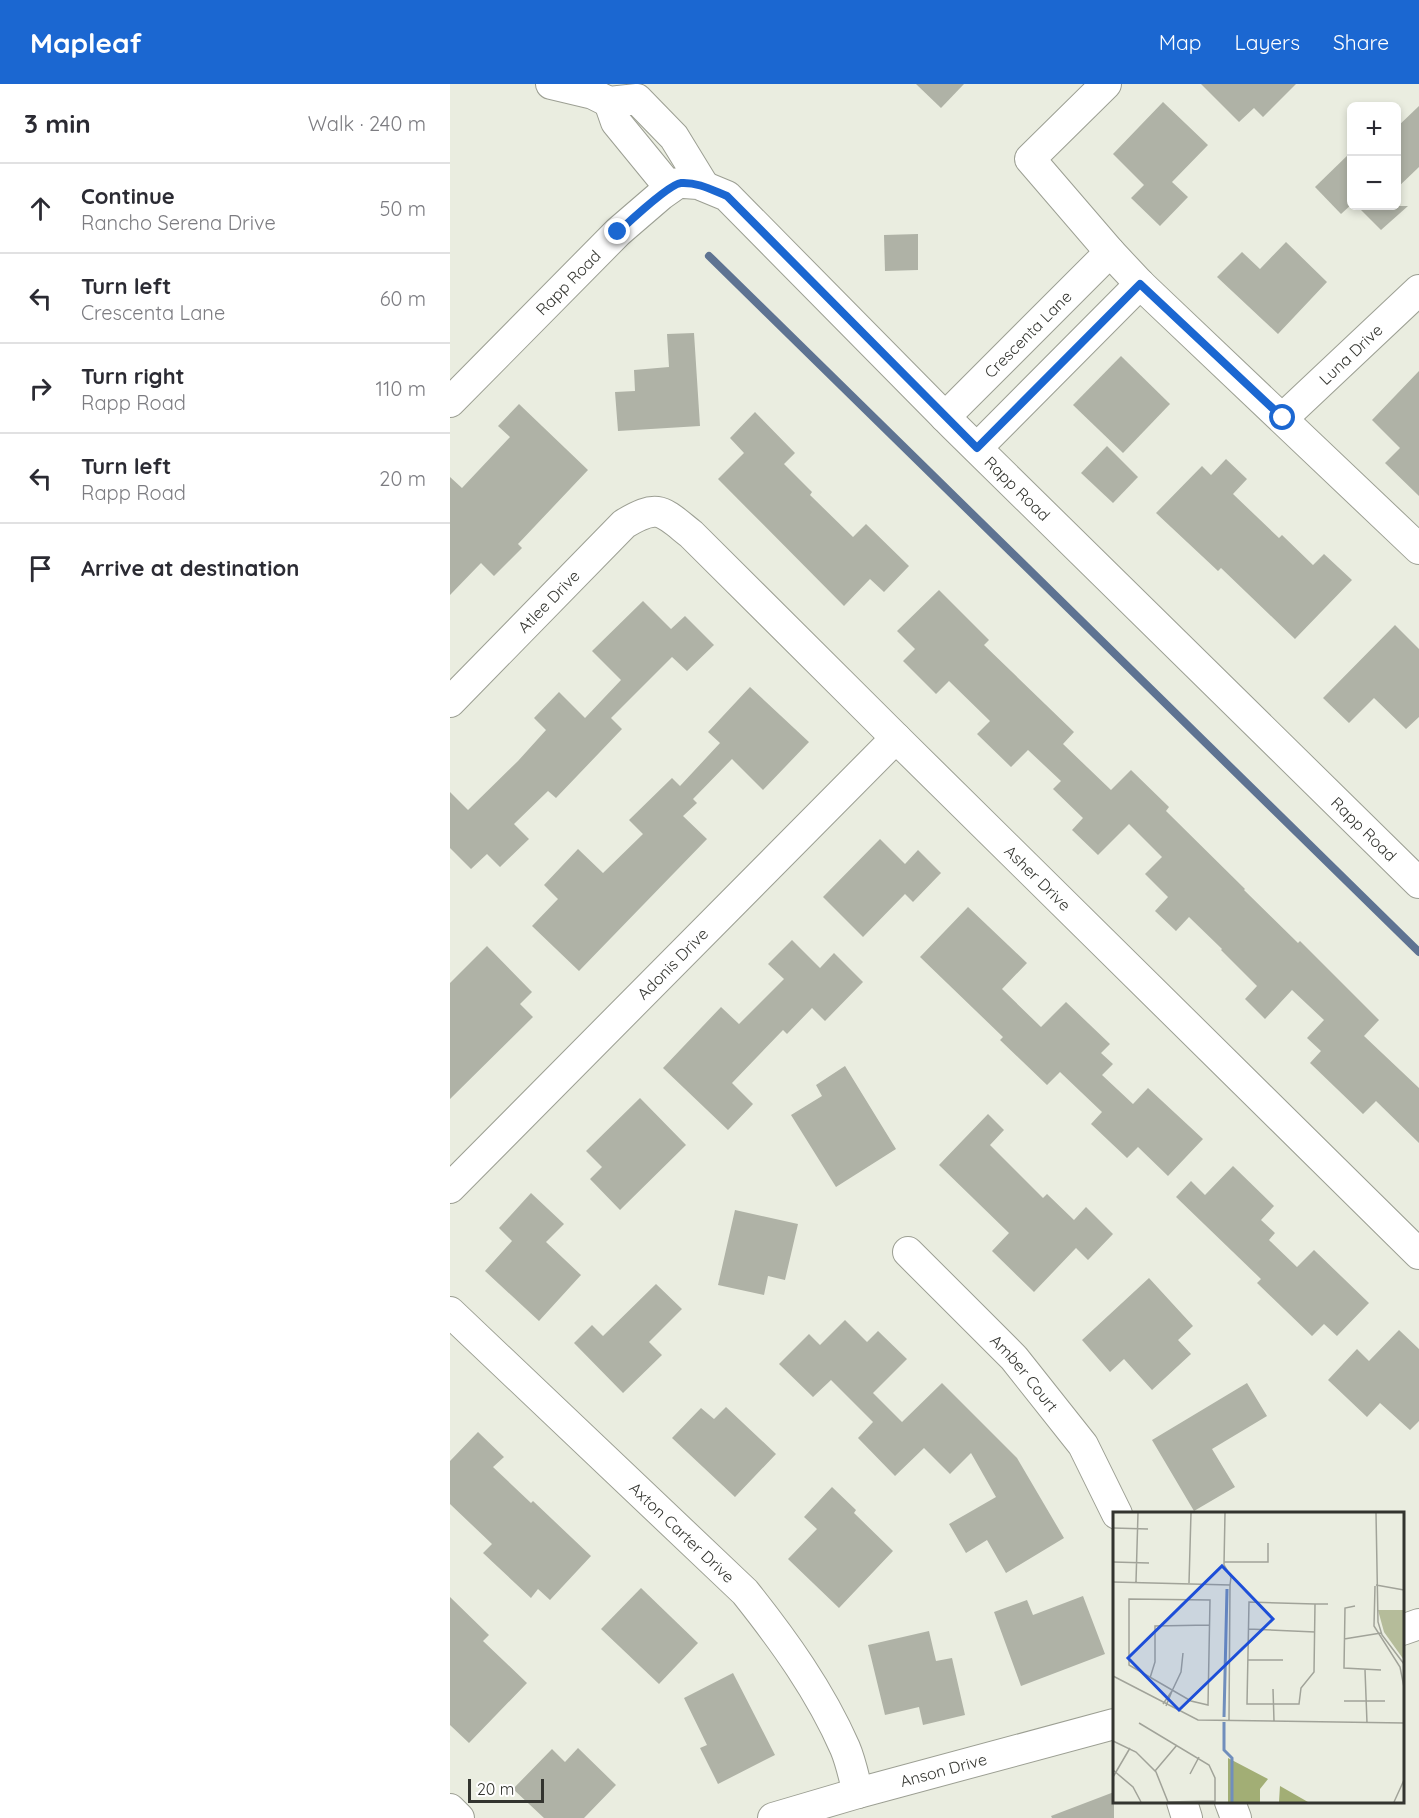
<!DOCTYPE html>
<html lang="en">
<head>
<meta charset="utf-8">
<style>
  :root { --surface:#fff; --page:#f2f2f3; --text:#2b2b33; --muted:#7c7c81; --line:#e1e1e2; --accent:#1b67d1 }
  body { margin:0; font-family:Quicksand,sans-serif; background:var(--page); color:var(--text) }
  .controls { position:absolute; right:18px; top:18px; display:grid; overflow:hidden; border-radius:9px; box-shadow:0 3px 9px #0003 }
  .controls button { width:54px; height:54px; display:grid; place-items:center; padding:0; border:0; border-bottom:2px solid var(--line); background:var(--surface); color:var(--text); font:30px sans-serif }
  .scale { position:absolute; left:18px; bottom:15px; width:76px; box-sizing:border-box; padding-left:6px; border:3px solid #33342f; border-top:0; font-size:16px; line-height:21px; white-space:nowrap; color:#33342f; -webkit-text-stroke:4px #fff; paint-order:stroke }
  .stop { position:absolute; width:18px; height:18px; margin:-14px; border:4px solid #1b67d1; border-radius:50%; background:#fff }
  .stop.end { background:#1b67d1; border-color:#fff; box-shadow:0 2px 6px #0008 }
  .list { margin:0; padding:0; list-style:none }
  h2 { display:flex; justify-content:space-between; align-items:center; height:78px; margin:0; padding:0 24px; font-size:26px }
  h2 small { font-size:20px; font-weight:400; color:var(--muted) }
  .list li { display:grid; grid-template-columns:39px 1fr auto; gap:18px; align-items:center; box-sizing:border-box; height:90px; padding:0 24px; border-top:2px solid var(--line) }
  .list b { display:block; font-size:22px; white-space:nowrap }
  .list p { margin:0; font-size:20px; white-space:nowrap; color:var(--muted) }
  .list em { font-size:20px; font-style:normal; color:var(--muted) }
  .icon { flex:none; width:33px; height:33px; fill:none; stroke:currentColor; stroke-width:2; stroke-linecap:round; stroke-linejoin:round }
  .map { position:relative; flex:none; width:969px; height:1734px; overflow:hidden }
  header { display:flex; align-items:center; gap:36px; box-sizing:border-box; height:84px; padding:0 30px; background:var(--accent); color:#fff }
  header strong { font-size:28px }
  nav { display:flex; gap:33px; margin-inline-start:auto; font-size:21px }
  main { display:flex }
  aside { flex:1; background:var(--surface) }
  .map>svg:first-child { display:block }
  .lines { fill:none; stroke-linecap:round; stroke-linejoin:round }
  .stream { stroke:#5e7392; stroke-width:8 }
  .building { fill:#afb2a6 }
  .minor-casing { stroke:#9c9f93; stroke-width:32 }
  .minor { stroke:#fff; stroke-width:30 }
  .route { stroke:#1b67d1; stroke-width:8 }
  .labels { text-anchor:middle; dominant-baseline:central; stroke-width:5; stroke-linejoin:round; paint-order:stroke }
  .street-label { font-size:16px; fill:#33342f; stroke:#fff }
  .inset-river { fill:none; stroke:#708ebc; stroke-width:3 }
  .inset-road { fill:none; stroke:#a1a399; stroke-width:1.5 }
  .view { fill:#1d4ed8; fill-opacity:0.15; stroke:#1d4ed8; stroke-width:3 }
  .inset-edge { fill:none; stroke:#33342f; stroke-width:3 }
</style>
</head>
<body>
<header>
<strong>Mapleaf</strong>
<nav><a>Map</a><a>Layers</a><a>Share</a></nav>
</header>
<main>
<aside>
<h2>3 min<small>Walk · 240 m</small></h2>
<ul class="list">
<li><svg class="icon" aria-label="ahead" viewBox="0 0 24 24"><path d="M12 20V5M6 11l6-6 6 6"/></svg><div><b>Continue</b><p>Rancho Serena Drive</p></div><em>50 m</em></li>
<li><svg class="icon" aria-label="left" viewBox="0 0 24 24"><path d="M17 20v-9H6M10 6l-5 5 5 5"/></svg><div><b>Turn left</b><p>Crescenta Lane</p></div><em>60 m</em></li>
<li><svg class="icon" aria-label="right" viewBox="0 0 24 24"><path d="M7 20v-9h11M14 6l5 5-5 5"/></svg><div><b>Turn right</b><p>Rapp Road</p></div><em>110 m</em></li>
<li><svg class="icon" aria-label="left" viewBox="0 0 24 24"><path d="M17 20v-9H6M10 6l-5 5 5 5"/></svg><div><b>Turn left</b><p>Rapp Road</p></div><em>20 m</em></li>
<li><svg class="icon" aria-label="arrive" viewBox="0 0 24 24"><path d="M6 21V4h12l-3 4 3 4H6"/></svg><div><b>Arrive at destination</b></div></li>
</ul>
</aside>
<div class="map">
<svg width="969" height="1734" viewBox="0 0 969 1734">
  <rect width="100%" height="100%" fill="#eaede0"/>
  <g class="lines">
    <!-- stream -->
    <path class="stream" d="M259,172L969,868"/>
  </g>
  <!-- building -->
  <g class="building">
    <path d="M466,0H514L491,24Z"/>
    <path d="M751,0H846L813,33L804,24L789,38Z"/>
    <path d="M713,18L758,61L722,98L738,113L710,142L681,114L694,101L663,70Z"/>
    <path d="M969,22V83L946,105V44Z"/>
    <path d="M902,67V120L891,130L865,103Z"/>
    <path d="M907,122H958L931,146Z"/>
    <path d="M468,150V186L435,187L434,151Z"/>
    <path d="M836,158L877,198L828,250L767,193L792,168L810,185Z"/>
    <path d="M244,249L250,342L168,347L165,308L185,307L184,286L219,283L217,250Z"/>
    <path d="M671,272L720,320L673,369L623,321Z"/>
    <path d="M969,287V412L935,379L950,364L922,336Z"/>
    <path d="M69,320L138,386L68,460L72,464L44,492L31,479L0,511V393L12,404L60,353L48,342Z"/>
    <path d="M305,328L345,369L334,380L362,408L360,411L403,453L416,440L459,482L434,508L420,495L394,522L268,395L294,369L280,354Z"/>
    <path d="M657,362L688,393L663,419L631,389Z"/>
    <path d="M776,375L797,395L783,410L829,454L832,451L863,481L874,470L902,496L845,555L771,484L768,487L706,429L752,382L761,391Z"/>
    <path d="M489,506L539,556L534,561L624,648L613,660L661,706L681,686L719,723L716,727L795,805L794,806L848,859L850,857L929,936L914,952L969,1004V1059L926,1017L913,1030L860,979L871,967L857,954L874,936L842,906L815,935L795,915L807,902L771,866L772,865L739,833L726,847L705,827L718,813L695,790L712,773L679,740L648,771L622,746L633,734L603,705L611,697L578,666L561,683L527,650L540,637L499,597L486,610L453,577L465,565L447,547Z"/>
    <path d="M193,517L221,545L235,532L264,561L237,587L222,573L161,634L172,645L106,714L98,707L64,740L79,755L50,783L37,770L21,785L0,764V708L18,726L68,677L96,646L84,634L109,608L135,634L171,596L142,567Z"/>
    <path d="M945,541L969,565V633L956,645L924,614L899,639L873,614Z"/>
    <path d="M300,603L359,658L313,706L282,675L243,715L247,719L233,732L257,755L129,887L82,842L108,815L94,801L128,765L153,789L193,750L179,736L222,694L230,702L270,659L258,648Z"/>
    <path d="M430,755L455,780L468,766L491,789L463,818L455,810L413,853L373,813Z"/>
    <path d="M518,823L577,879L552,905L591,943L616,918L660,960L651,969L663,980L652,991L683,1020L698,1004L753,1055L718,1092L688,1063L677,1074L641,1040L652,1028L610,988L597,1001L550,956L553,953L470,873Z"/>
    <path d="M342,856L370,884L384,869L413,898L375,937L362,924L337,950L333,946L282,999L303,1020L278,1046L213,984L271,923L289,940L334,895L318,880Z"/>
    <path d="M37,862L82,908L70,920L83,933L0,1015V899Z"/>
    <path d="M395,982L446,1065L386,1103L341,1031L372,1012L366,1001Z"/>
    <path d="M190,1014L236,1061L170,1126L140,1095L152,1083L136,1067Z"/>
    <path d="M538,1030L554,1046L540,1061L593,1114L597,1110L624,1136L636,1123L663,1150L638,1176L626,1164L584,1208L542,1167L559,1149L489,1081Z"/>
    <path d="M783,1082L824,1122L811,1136L825,1149L819,1156L847,1183L864,1166L919,1219L887,1252L874,1240L862,1252L807,1199L811,1195L726,1113L741,1097L755,1111Z"/>
    <path d="M81,1109L114,1140L96,1158L131,1191L89,1237L35,1187L62,1157L49,1144Z"/>
    <path d="M285,1126L348,1140L335,1196L318,1192L314,1211L268,1201Z"/>
    <path d="M699,1194L743,1242L728,1256L741,1270L702,1306L674,1275L660,1288L632,1256Z"/>
    <path d="M206,1200L232,1225L199,1258L212,1271L173,1309L124,1259L142,1241L153,1252Z"/>
    <path d="M395,1236L417,1258L428,1247L457,1275L423,1309L452,1338L492,1299L567,1374L614,1454L556,1489L537,1456L516,1469L499,1440L546,1413L521,1369L500,1390L474,1364L445,1392L408,1354L423,1338L381,1296L363,1313L329,1280L359,1250L370,1261Z"/>
    <path d="M949,1246L969,1265V1337L960,1346L930,1319L917,1333L878,1296L907,1265L919,1277Z"/>
    <path d="M797,1299L817,1332L762,1365L785,1403L744,1427L702,1356Z"/>
    <path d="M276,1323L326,1370L285,1413L222,1354L251,1324L264,1335Z"/>
    <path d="M28,1348L54,1373L43,1383L81,1419L83,1417L141,1472L100,1516L88,1505L81,1514L33,1469L42,1460L0,1420V1377Z"/>
    <path d="M382,1403L406,1426L404,1429L443,1467L389,1524L338,1475L367,1445L354,1433Z"/>
    <path d="M191,1504L248,1559L209,1600L151,1545Z"/>
    <path d="M633,1512L655,1570L571,1602L544,1528L577,1516L583,1531Z"/>
    <path d="M0,1513L39,1551L33,1557L77,1599L19,1659L0,1641Z"/>
    <path d="M479,1547L486,1577L502,1574L515,1631L473,1641L469,1623L435,1631L418,1561Z"/>
    <path d="M283,1589L325,1671L268,1700L250,1664L257,1661L234,1614Z"/>
    <path d="M128,1664L166,1701L134,1734H94L63,1705L102,1665L115,1678Z"/>
    <path d="M664,1708V1734H602L601,1732Z"/>
  </g>
  <g class="lines">
    <!-- minor casing -->
    <g class="minor-casing">
      <g id="minor">
        <path d="M101,0L143,10L159,18L187,15L224,53L254,102"/>
        <path d="M656,0L580,75L660,168L690,200L969,465"/>
        <path d="M159,18L166,38L220,104"/>
        <path id="s1" d="M0,318L168,148L211,111L228,99H234L248,100L277,112L504,342L969,799"/>
        <path id="s2" d="M495,333L660,168"/>
        <path id="s3" d="M833,334L969,206"/>
        <path d="M527,364L690,200"/>
        <path id="s4" d="M0,618L174,440C209,419 212,427 241,450L446,654L969,1170"/>
        <path id="s5" d="M0,1104L446,654"/>
        <path id="s6" d="M458,1168L564,1274L633,1361L667,1430"/>
        <path id="s7" d="M0,1228L295,1508C334,1557 370,1607 395,1664C401,1678 404,1694 408,1709"/>
        <path d="M952,1546L969,1540"/>
        <path d="M732,1718L737,1734"/>
        <path d="M780,1718L786,1734"/>
        <path d="M0,1725L9,1734"/>
        <path id="s8" d="M323,1734L408,1709L664,1640"/>
      </g>
    </g>
    <!-- minor -->
    <use href="#minor" class="minor"/>
  </g>
  <g class="lines">
    <!-- route -->
    <path class="route" d="M168,148C179,138 219,100 231,99C248,98 262,106 277,112L527,364L690,200L833,334"/>
  </g>
  <g class="labels">
    <!-- street labels -->
    <g class="street-label">
      <text stroke="none"><textPath href="#s1" startOffset="168">Rapp Road</textPath></text>
      <text stroke="none"><textPath href="#s2" startOffset="117">Crescenta Lane</textPath></text>
      <text stroke="none"><textPath href="#s3" startOffset="93">Luna Drive</textPath></text>
      <text stroke="none"><textPath href="#s1" startOffset="780">Rapp Road</textPath></text>
      <text stroke="none"><textPath href="#s4" startOffset="141">Atlee Drive</textPath></text>
      <text stroke="none"><textPath href="#s1" startOffset="1266">Rapp Road</textPath></text>
      <text stroke="none"><textPath href="#s4" startOffset="814">Asher Drive</textPath></text>
      <text stroke="none"><textPath href="#s5" startOffset="316">Adonis Drive</textPath></text>
      <text stroke="none"><textPath href="#s6" startOffset="168">Amber Court</textPath></text>
      <text stroke="none"><textPath href="#s7" startOffset="320">Axton Carter Drive</textPath></text>
      <text stroke="none"><textPath href="#s8" startOffset="177">Anson Drive</textPath></text>
    </g>
  </g>
  <!-- overview -->
  <g transform="translate(663 1428)">
    <rect width="291" height="291" fill="#eaede0"/>
    <path d="M115,246L155,267L147,277V290H115ZM167,274L195,290H166Z" fill="#a2ae75"/>
    <path d="M265,98H291V148L271,120Z" fill="#b5bc9a"/>
    <path class="inset-river" d="M111,205L114,77M111,210V238L119,246V290"/>
    <path class="inset-road" d="M112,1L111,53L118,65L117,73M263,1L265,110L269,123L291,152M0,16L35,17M0,50L36,51M111,50H155V31M0,70L117,73L116,208M23,70L25,1M76,71L78,1M263,73L291,78M262,74L261,114L287,155L291,175M16,87L97,88L95,193L78,189L16,153ZM202,92L201,160L188,176L186,192H134L136,90L202,92H215M242,94L232,96L231,156L268,158M135,117L202,120M231,127L268,121M135,148H170M252,158L254,211M0,164L85,208L291,211M37,166L42,150V114L97,113M160,177L161,209M59,179L68,160L70,141M231,189H272M50,192L59,179L53,194M291,204V224M26,211L96,253L102,266V290M0,229L23,240L43,260L55,290M0,258L20,275L28,290M42,259L64,233M77,262L86,245M0,265L17,236M55,290L102,289M281,290L291,268"/>
    <path class="view" d="M109,54L160,107L66,198L15,146Z"/>
    <rect width="291" height="291" class="inset-edge"/>
  </g>
</svg>
<div class="controls">
<button>+</button>
<button>−</button>
</div>
<div class="scale">20 m</div>
<div class="stop" style="left:833px;top:334px"></div>
<div class="stop end" style="left:168px;top:148px"></div>
</div>
</main>
</body>
</html>
